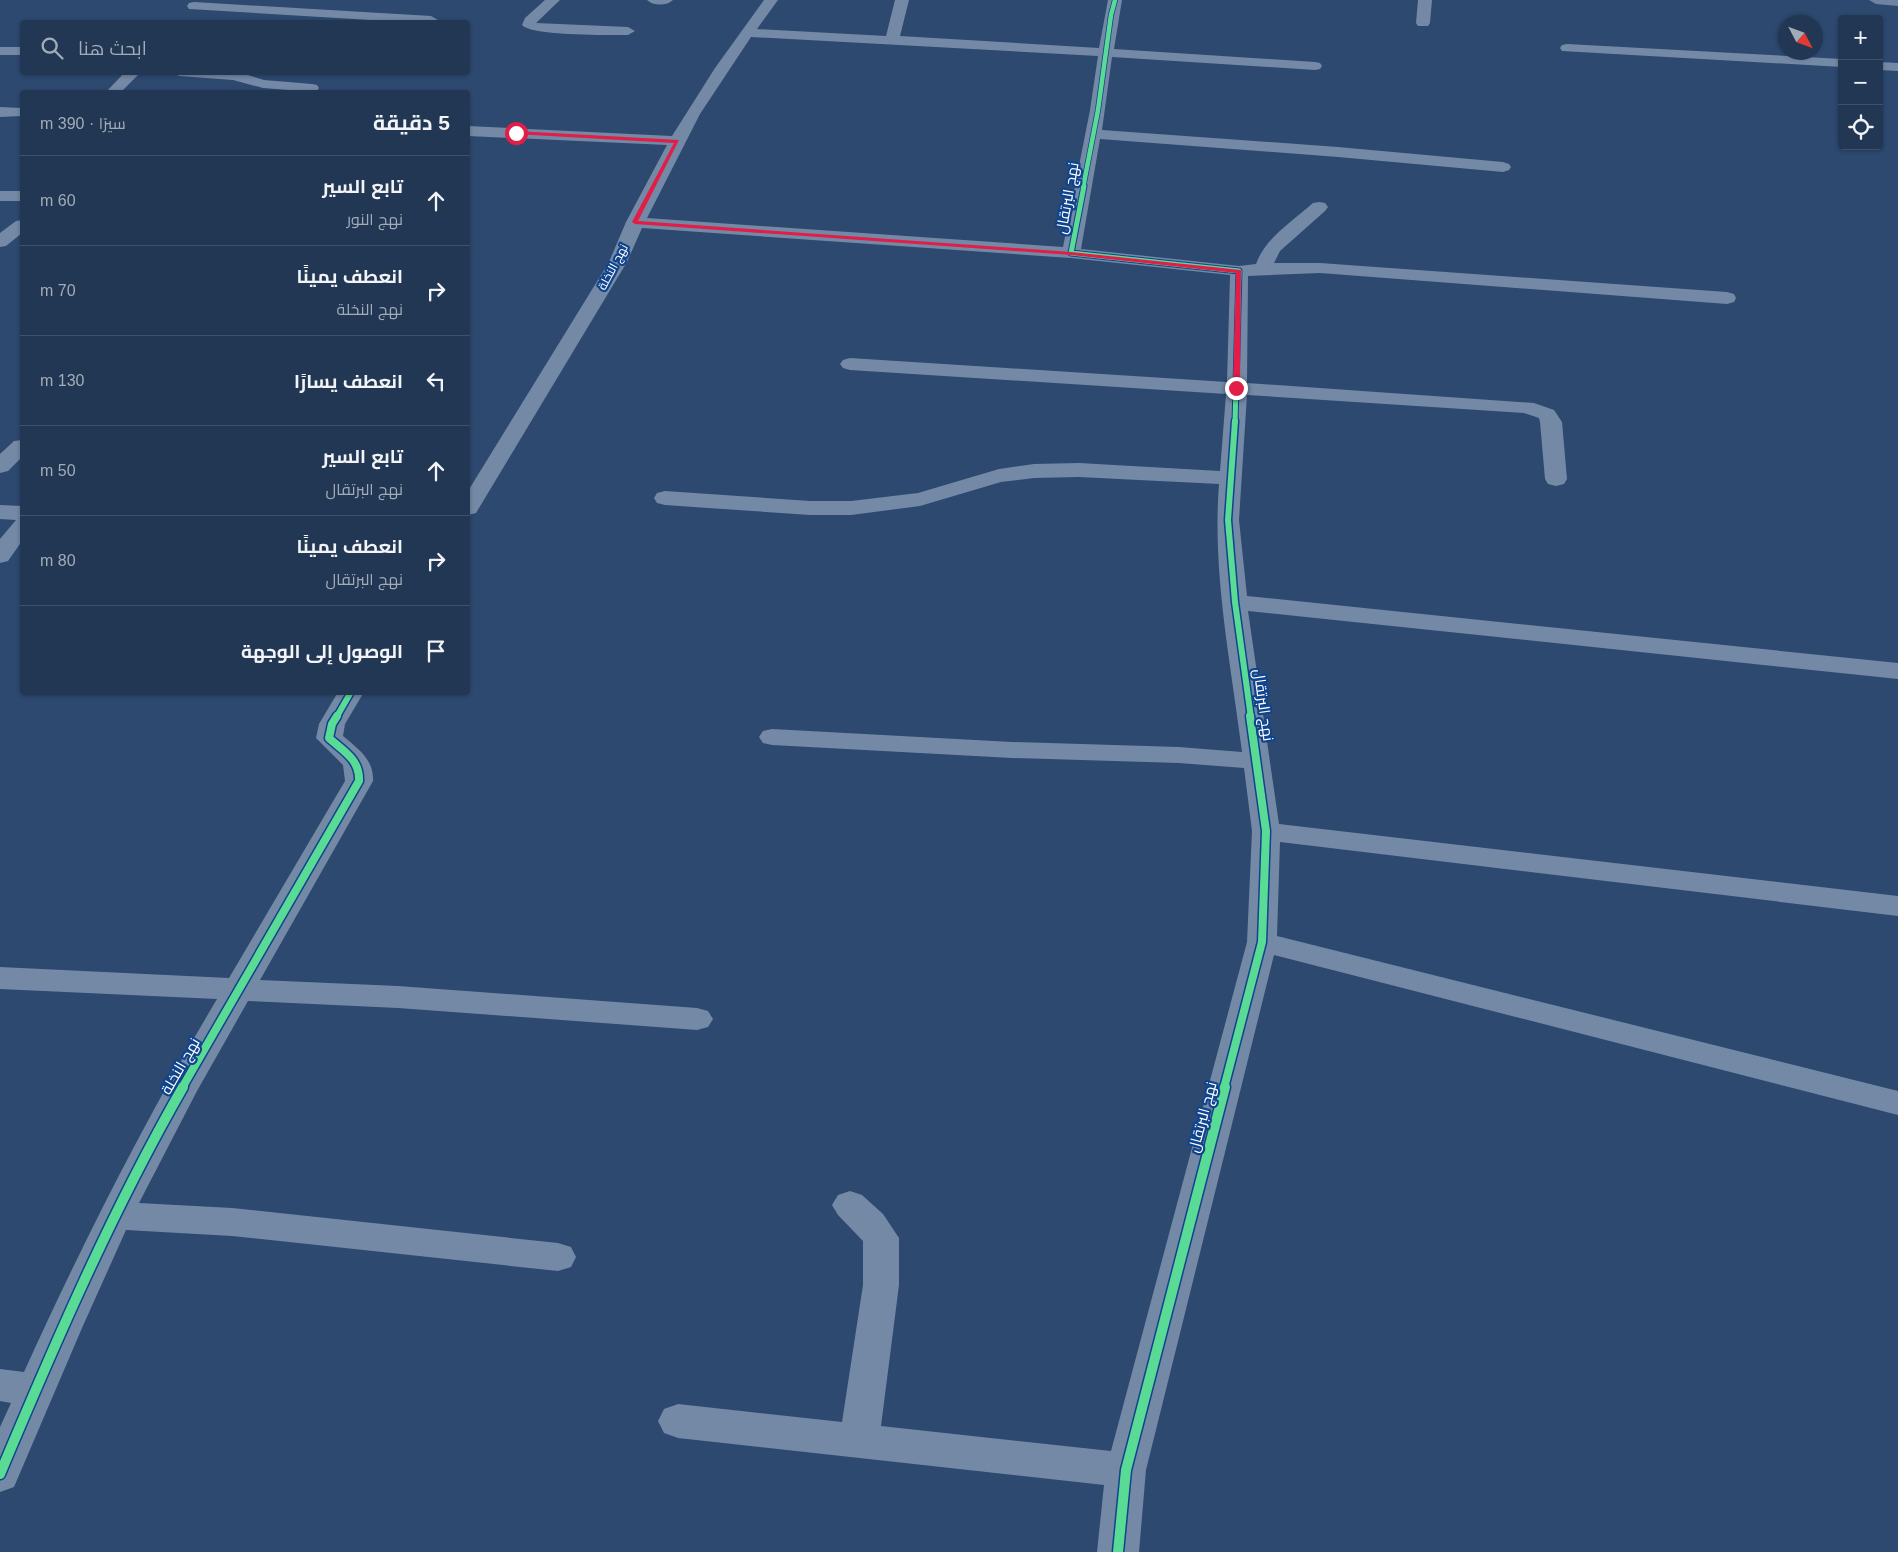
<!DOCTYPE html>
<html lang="ar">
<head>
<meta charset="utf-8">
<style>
  :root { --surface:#223754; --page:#2a3f5a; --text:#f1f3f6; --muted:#a2acb8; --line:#3f516b }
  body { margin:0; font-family:Helvetica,Cairo,sans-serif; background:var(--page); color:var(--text); direction:rtl }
  .controls { position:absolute; right:15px; top:15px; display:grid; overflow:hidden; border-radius:5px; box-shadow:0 1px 4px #0004 }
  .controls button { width:45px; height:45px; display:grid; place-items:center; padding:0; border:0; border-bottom:1px solid var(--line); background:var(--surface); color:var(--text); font:25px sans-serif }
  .compass { position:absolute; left:1778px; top:15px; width:45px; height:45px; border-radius:50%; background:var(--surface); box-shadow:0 1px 4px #0004; rotate:131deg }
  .stop { position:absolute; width:15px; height:15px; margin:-11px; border:4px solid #e11d48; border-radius:50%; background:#fff }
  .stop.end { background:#e11d48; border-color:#fff; box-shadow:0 1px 5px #0008 }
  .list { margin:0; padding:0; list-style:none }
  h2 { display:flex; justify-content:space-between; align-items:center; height:65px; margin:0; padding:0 20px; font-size:21px }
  h2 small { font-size:16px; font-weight:400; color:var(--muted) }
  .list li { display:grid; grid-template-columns:32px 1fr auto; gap:15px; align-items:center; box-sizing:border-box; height:90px; padding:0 20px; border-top:1px solid var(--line) }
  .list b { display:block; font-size:19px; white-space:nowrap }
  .list p { margin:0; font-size:16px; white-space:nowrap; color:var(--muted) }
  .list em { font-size:16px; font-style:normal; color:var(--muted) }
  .icon { flex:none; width:28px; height:28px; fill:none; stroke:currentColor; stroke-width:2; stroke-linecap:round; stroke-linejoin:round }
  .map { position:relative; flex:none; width:1898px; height:1552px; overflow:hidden; direction:ltr }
  .search { position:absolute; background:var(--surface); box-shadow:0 1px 4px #0004; left:20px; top:20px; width:450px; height:55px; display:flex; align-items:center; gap:12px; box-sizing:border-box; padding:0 18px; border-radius:5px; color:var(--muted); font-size:19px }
  .panel { position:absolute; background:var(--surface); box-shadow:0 1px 4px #0004; left:20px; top:90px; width:450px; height:605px; border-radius:5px; direction:rtl }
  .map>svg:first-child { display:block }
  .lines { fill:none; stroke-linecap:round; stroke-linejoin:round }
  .street { fill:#7489a5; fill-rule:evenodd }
  .secondary { fill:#6f84a1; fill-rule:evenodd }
  .cycleway-far4-casing { stroke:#10448d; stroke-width:6 }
  .cycleway-far3-casing { stroke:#10448d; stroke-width:7 }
  .cycleway-far2-casing { stroke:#10448d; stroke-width:9 }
  .cycleway-far1-casing { stroke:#10448d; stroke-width:11 }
  .cycleway-casing { stroke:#10448d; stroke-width:13 }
  .cycleway-far4 { stroke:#5adb95; stroke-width:4.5 }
  .cycleway-far3 { stroke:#5adb95; stroke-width:5 }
  .cycleway-far2 { stroke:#5adb95; stroke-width:6 }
  .cycleway-far1 { stroke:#5adb95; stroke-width:8 }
  .cycleway { stroke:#5adb95; stroke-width:10 }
  .route { fill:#e11d48 }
  .labels { text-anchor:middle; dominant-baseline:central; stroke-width:4.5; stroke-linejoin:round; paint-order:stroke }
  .far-street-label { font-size:12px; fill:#fff; stroke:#10448d }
  .street-label { font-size:15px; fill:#fff; stroke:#10448d }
</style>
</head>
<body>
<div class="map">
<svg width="1898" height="1552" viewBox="0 0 1898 1552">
  <rect width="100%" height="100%" fill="#2d4970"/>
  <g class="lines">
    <!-- street -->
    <g class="street">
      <path d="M545,0H560L536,23L628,27L635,31L628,35C610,35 531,36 522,25L525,18Z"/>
      <path d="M647,0H673C667,6 653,6 647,0Z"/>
      <path d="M764,0H778L757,29L886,36L895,0H909L900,36L1099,48L1108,0H1122L1114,49L1315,62L1320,63L1322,66L1320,69L1315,70L1112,57L1102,130L1338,147L1503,162L1509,164L1511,167L1509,170L1503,172L1338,157L1100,139L1081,249L1239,266L1256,264C1265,238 1293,221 1313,203L1319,202L1325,203L1328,207L1325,211L1280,251L1274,263H1320L1727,292L1734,294L1736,298L1734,302L1727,304L1320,273L1248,276L1247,383L1534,403L1554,410L1562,422L1567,479L1564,484L1556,486L1548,484L1545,479L1540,422L1539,418L1524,413L1247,395L1239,520L1247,596L1898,663V679L1248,611L1279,824L1898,896V916L1280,842L1277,936L1898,1091V1115L1274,955L1146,1470L1139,1552H1097L1104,1485L678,1438L664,1433L658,1421L664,1409L678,1404L842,1422L863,1285V1241L838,1215L832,1205L838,1195L850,1191L862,1195L883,1214L899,1238V1285L881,1426L1111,1451L1247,942L1252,831L1244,768L1179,763L1012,758L772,745L763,743L759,737L763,731L772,729L1012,742L1179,747L1242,752C1231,664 1212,573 1219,484L1079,477L1034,478L1001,482L920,506L851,515H810L665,505L657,503L654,498L657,493L665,491L810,501H851L918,493L999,469L1034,464L1079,463L1220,471L1226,394L850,370L843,368L840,364L843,360L850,358L1227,382L1230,275L1071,258L642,228L627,262L479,508L476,513L468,515V491L609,262L626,222L667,145L468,136V126L672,136L715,68ZM751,37L1098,56L1090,110L1063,247L647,218L700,114Z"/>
      <path d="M1418,0H1432L1430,23L1428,26H1418L1416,23Z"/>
      <path d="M194,2L431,16L438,20L436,22H404L189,9L187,6L189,3Z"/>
      <path d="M1567,44L1842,59V67L1562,51L1560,48L1562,45Z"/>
      <rect x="0" y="47" width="22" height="8"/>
      <path d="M1879,62L1898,63V71L1879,70Z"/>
      <path d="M125,72H141L121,92H106Z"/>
      <path d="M172,72H238L264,80L312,84L317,85L319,88L317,91L312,92L263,88L233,80L179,76Z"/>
      <path d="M0,107L22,108V116L0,117Z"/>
      <rect x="0" y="191" width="22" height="10"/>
      <path d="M22,220V233L6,246L0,247V233L16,221Z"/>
      <path d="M22,440V457L8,471L0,473V454L14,441Z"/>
      <path d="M0,505L22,506V541L8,561L0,563V539L16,520L0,519Z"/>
      <path d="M338,692H364L345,724L343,736C358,749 374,759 373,781L260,980L398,986L697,1008L708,1011L713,1019L708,1027L697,1030L398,1008L248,1001L197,1091L139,1203L232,1208L558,1243L571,1247L576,1257L571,1267L558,1271L232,1236L126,1230L82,1328L14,1487L0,1492V1427L11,1403L0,1401V1369L24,1372C82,1244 145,1120 217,999L0,989V967L229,978L345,781L343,765L316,738L319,724Z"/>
    </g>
    <!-- secondary -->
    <path class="secondary" d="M1869,0H1898V6L1876,4Z"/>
    <!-- cycleway-far4 casing -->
    <g class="cycleway-far4-casing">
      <path id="cycleway-far4" d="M1083,188L1098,110L1111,15L1115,0"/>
    </g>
    <!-- cycleway-far3 casing -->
    <g class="cycleway-far3-casing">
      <path id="cycleway-far3" d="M1084,186L1071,253L1239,271L1235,423"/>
    </g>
    <!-- cycleway-far2 casing -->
    <g class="cycleway-far2-casing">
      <g id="cycleway-far2">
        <path d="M1235,421L1228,520L1235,602L1251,718"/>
        <path d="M336,718L351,692"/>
      </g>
    </g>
    <!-- cycleway-far1 casing -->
    <g class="cycleway-far1-casing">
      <g id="cycleway-far1">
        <path d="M182,1088L359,781C360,759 343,751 329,738L332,724L337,716"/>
        <path d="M1224,1088L1262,942L1266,831L1250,716"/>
      </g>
    </g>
    <!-- cycleway casing -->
    <g class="cycleway-casing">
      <g id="cycleway">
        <path d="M0,1474C55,1343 112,1211 183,1087"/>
        <path d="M1118,1552L1126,1470L1225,1087"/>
      </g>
    </g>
    <!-- cycleway-far4 -->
    <use href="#cycleway-far4" class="cycleway-far4"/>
    <!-- cycleway-far3 -->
    <use href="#cycleway-far3" class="cycleway-far3"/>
    <!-- cycleway-far2 -->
    <use href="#cycleway-far2" class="cycleway-far2"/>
    <!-- cycleway-far1 -->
    <use href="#cycleway-far1" class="cycleway-far1"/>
    <!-- cycleway -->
    <use href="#cycleway" class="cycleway"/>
  </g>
  <!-- route -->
  <path class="route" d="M516,131L679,140L638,221L1071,252L1241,270L1240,388L1236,390L1233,388L1236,273L1071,255L635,224L632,222L674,143L514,134Z"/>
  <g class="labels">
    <!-- far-street labels -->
    <g class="far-street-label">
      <text transform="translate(613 267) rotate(-62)">نهج النخلة</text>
    </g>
    <!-- street labels -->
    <g class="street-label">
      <text transform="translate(1067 198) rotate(-80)">نهج البرتقال</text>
      <text transform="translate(1264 705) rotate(82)">نهج البرتقال</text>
      <text transform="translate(180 1066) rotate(-60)">نهج النخلة</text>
      <text transform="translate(1202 1117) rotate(-75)">نهج البرتقال</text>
    </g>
  </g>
</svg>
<div class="controls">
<button>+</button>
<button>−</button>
<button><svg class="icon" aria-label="locate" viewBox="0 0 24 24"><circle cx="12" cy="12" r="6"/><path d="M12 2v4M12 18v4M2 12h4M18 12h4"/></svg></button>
</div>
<svg class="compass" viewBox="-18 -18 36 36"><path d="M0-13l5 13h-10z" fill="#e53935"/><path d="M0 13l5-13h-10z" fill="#a2acb8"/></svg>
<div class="stop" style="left:516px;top:133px"></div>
<div class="stop end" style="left:1236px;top:388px"></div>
<div class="search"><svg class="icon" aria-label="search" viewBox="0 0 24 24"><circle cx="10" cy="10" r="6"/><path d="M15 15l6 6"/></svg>ابحث هنا</div>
<section class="panel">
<h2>5 دقيقة<small>سيرًا · 390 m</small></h2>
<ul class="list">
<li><svg class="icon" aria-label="ahead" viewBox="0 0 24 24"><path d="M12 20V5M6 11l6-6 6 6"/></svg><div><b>تابع السير</b><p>نهج النور</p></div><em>60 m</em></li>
<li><svg class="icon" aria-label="right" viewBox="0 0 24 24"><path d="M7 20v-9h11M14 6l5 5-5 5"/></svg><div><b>انعطف يمينًا</b><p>نهج النخلة</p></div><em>70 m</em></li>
<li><svg class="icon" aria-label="left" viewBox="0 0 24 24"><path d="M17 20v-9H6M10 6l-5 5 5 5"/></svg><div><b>انعطف يسارًا</b></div><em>130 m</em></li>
<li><svg class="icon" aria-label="ahead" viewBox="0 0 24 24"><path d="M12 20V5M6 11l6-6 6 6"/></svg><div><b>تابع السير</b><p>نهج البرتقال</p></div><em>50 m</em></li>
<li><svg class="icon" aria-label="right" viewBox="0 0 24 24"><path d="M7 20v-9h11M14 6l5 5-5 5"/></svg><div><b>انعطف يمينًا</b><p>نهج البرتقال</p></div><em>80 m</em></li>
<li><svg class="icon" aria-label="arrive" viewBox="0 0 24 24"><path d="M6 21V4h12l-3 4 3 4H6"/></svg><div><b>الوصول إلى الوجهة</b></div></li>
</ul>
</section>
</div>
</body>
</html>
